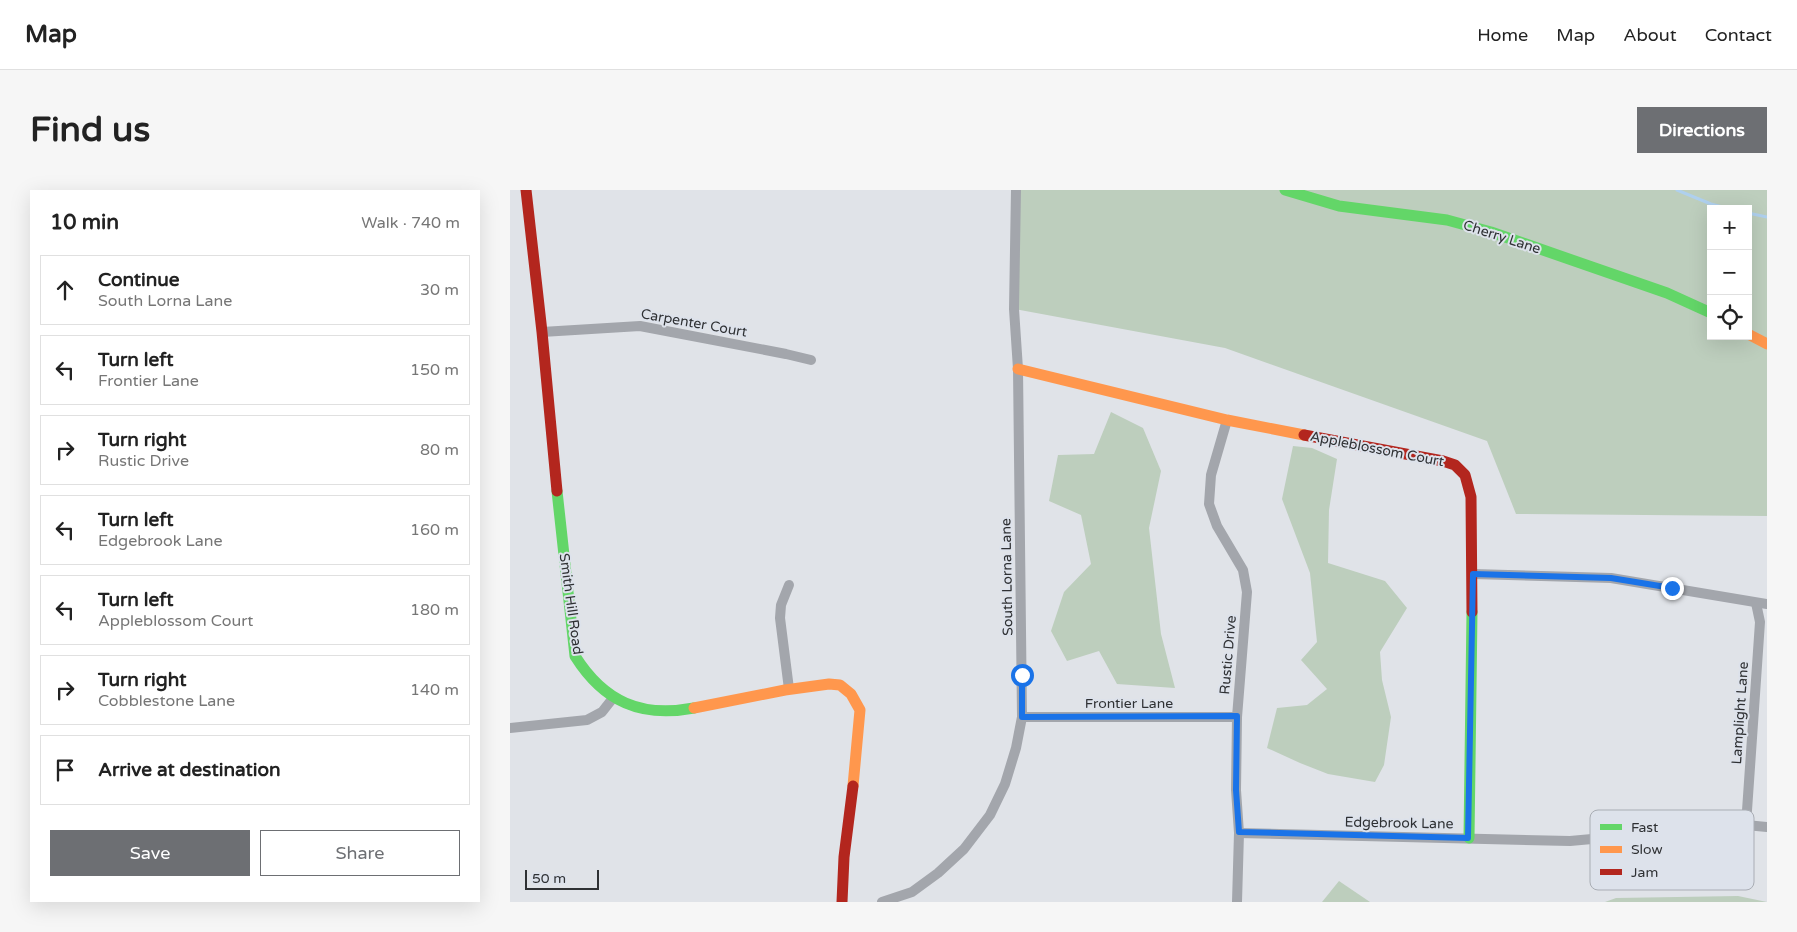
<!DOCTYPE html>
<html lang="en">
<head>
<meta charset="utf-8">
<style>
  :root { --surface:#fff; --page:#f6f6f6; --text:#222; --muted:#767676; --line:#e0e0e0; --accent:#6d6f73 }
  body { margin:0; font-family:"Varela Round",sans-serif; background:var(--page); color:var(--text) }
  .controls { position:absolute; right:15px; top:15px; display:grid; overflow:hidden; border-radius:0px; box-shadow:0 5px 20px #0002 }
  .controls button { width:45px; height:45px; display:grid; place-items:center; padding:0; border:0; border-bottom:1px solid var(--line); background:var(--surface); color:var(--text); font:25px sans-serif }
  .scale { position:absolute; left:15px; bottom:12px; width:74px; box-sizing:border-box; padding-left:5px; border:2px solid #2f3134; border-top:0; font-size:14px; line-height:18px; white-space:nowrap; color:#2f3134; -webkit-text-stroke:4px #dde2eb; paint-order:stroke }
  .stop { position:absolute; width:15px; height:15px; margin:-11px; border:4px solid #1a73e8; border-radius:50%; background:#fff }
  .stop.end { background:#1a73e8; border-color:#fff; box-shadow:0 1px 5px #0008 }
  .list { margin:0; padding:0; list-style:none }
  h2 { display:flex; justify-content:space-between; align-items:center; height:65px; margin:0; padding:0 20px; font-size:21px }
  h2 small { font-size:16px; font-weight:400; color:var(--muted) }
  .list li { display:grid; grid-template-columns:32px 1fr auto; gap:15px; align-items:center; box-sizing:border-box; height:70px; margin:0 10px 10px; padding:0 10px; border:1px solid var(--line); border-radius:0px }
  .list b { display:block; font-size:19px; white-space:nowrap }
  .list p { margin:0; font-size:16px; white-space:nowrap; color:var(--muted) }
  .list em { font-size:16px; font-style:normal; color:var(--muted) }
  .actions { display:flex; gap:10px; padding:15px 20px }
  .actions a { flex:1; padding:11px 0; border:1px solid var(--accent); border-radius:0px; text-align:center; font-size:18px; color:var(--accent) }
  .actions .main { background:var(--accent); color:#fff }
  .icon { flex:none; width:28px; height:28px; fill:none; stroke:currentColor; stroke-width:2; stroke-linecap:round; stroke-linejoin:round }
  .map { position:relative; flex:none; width:1257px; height:712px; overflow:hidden; border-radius:0px }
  header { display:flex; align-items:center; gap:30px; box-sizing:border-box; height:70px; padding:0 25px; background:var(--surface); border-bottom:1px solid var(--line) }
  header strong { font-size:24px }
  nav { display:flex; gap:28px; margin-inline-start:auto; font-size:18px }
  .intro { display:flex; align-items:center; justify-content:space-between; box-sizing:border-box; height:120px; padding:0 30px }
  h1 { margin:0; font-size:35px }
  .button { padding:12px 22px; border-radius:0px; background:var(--accent); color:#fff; font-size:18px; font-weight:700 }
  main { display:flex; gap:30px; padding:0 30px }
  aside { flex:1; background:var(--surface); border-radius:0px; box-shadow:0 5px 20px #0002 }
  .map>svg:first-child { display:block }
  .green { fill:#bdcebd; fill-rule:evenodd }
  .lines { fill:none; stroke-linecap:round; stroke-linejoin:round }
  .stream { stroke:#afd0ee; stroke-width:3 }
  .street { stroke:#a3a6ac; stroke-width:10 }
  .fast { stroke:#63d668; stroke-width:11 }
  .slow { stroke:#ff974d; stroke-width:11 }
  .jam { stroke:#b3261e; stroke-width:11 }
  .route { stroke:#1a73e8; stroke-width:6 }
  .labels { text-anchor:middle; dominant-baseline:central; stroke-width:4; stroke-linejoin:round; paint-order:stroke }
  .street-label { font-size:14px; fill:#2f3134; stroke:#dde2eb }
  .key { fill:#dde2eb; stroke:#a9adb4; stroke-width:1 }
  .key-label { font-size:14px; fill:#2f3134 }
</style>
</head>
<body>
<header>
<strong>Map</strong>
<nav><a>Home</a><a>Map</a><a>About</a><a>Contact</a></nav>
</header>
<div class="intro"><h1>Find us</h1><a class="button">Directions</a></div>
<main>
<aside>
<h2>10 min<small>Walk · 740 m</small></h2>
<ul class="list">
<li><svg class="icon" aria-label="ahead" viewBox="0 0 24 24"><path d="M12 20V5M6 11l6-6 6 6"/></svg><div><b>Continue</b><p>South Lorna Lane</p></div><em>30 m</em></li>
<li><svg class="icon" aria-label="left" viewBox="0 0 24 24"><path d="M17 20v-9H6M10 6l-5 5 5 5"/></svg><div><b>Turn left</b><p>Frontier Lane</p></div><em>150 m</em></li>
<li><svg class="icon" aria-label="right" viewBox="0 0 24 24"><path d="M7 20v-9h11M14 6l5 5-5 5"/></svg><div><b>Turn right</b><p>Rustic Drive</p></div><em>80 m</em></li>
<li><svg class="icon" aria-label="left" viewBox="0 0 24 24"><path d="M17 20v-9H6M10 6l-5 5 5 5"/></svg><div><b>Turn left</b><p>Edgebrook Lane</p></div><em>160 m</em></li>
<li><svg class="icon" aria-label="left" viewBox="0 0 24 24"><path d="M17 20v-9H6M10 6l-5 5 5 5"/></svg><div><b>Turn left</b><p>Appleblossom Court</p></div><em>180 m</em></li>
<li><svg class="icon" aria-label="right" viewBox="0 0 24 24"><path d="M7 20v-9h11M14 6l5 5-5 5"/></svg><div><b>Turn right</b><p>Cobblestone Lane</p></div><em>140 m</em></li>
<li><svg class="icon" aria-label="arrive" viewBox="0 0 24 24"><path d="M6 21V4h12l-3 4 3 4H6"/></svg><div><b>Arrive at destination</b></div></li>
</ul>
<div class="actions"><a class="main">Save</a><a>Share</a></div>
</aside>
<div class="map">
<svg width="1257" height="712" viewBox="0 0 1257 712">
  <rect width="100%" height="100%" fill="#e0e3e8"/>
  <!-- green -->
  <g class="green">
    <path d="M506,0H1257V326L1006,324L977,251L715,158L504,119ZM1201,19H1238V146H1201Z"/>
    <path d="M601,222L633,238L651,281L639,338L651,444L665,498L607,494L589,461L557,471L541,441L554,402L581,374L571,325L539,311L548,265L584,264Z"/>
    <path d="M783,256L802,258L827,269L819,320L818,373L875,391L897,418L870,462L872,490L881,527L874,575L865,592L818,584L790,573L757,558L767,518L797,515L817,499L791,470L807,452L800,383L772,309Z"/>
    <path d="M829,691L860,712H812Z"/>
    <path d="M1228,706L1257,712H1095L1106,708Z"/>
  </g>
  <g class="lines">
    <!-- stream -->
    <g class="stream">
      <path d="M1167,0L1201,14L1220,19"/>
      <path d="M1238,23L1257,27"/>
    </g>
    <!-- street -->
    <g class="street">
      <path d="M32,142L130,136L276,164L301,170"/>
      <path d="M717,230L701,285L699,314L707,336L733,380L737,402L727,527L726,600L729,643L727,712"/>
      <path d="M963,384L1101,388L1257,414"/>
      <path d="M279,395L271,415L270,428L279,499"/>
      <path d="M512,527H727"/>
      <path d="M0,538L77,530L92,522L103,508"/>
      <path d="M1236,635L1250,432L1246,413"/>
      <path d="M729,643L1060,651L1236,635L1257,637"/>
      <path d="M372,712L402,702L428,683L454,659L480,625L495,594L506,558L512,527L508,179L504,119L506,0"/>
    </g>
    <!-- fast -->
    <g class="fast">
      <path d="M775,0L829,16L937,30L981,42L1157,103L1201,123"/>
      <path d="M47,301L65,466C94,512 131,528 184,518"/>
      <path d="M959,648L962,422"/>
    </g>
    <!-- slow -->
    <g class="slow">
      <path d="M1238,144L1257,154"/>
      <path d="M508,179L717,230L794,245"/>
      <path d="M184,518L275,500L319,494L330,495L341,504L350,520L343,596"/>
    </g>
    <!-- jam -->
    <g class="jam">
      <path d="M16,0L32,142L47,301"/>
      <path d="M794,245L933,271L945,275L955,285L961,307L962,422"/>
      <path d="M332,712L334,667L343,596"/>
    </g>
  </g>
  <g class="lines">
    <!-- route -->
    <path class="route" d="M512,485V527L727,526L726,600L729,642L958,648L963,384L1101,388L1162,398"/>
  </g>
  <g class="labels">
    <!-- street labels -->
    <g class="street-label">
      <text transform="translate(992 47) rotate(18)">Cherry Lane</text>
      <text transform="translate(184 133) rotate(10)">Carpenter Court</text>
      <text transform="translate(867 259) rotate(11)">Appleblossom Court</text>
      <text transform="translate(497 387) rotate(-91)">South Lorna Lane</text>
      <text transform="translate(61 414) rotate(82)">Smith Hill Road</text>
      <text transform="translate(718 465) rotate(-85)">Rustic Drive</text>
      <text x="619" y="513">Frontier Lane</text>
      <text transform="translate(1230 523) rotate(-86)">Lamplight Lane</text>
      <text transform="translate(889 633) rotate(1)">Edgebrook Lane</text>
    </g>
  </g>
  <!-- legend -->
  <rect x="1080" y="620" width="164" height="80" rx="8" class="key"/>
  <rect x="1090" y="634" width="22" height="6" fill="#63d668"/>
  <rect x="1090" y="656" width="22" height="7" fill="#ff974d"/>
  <rect x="1090" y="679" width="22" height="6" fill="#b3261e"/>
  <g class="key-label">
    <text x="1121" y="642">Fast</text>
    <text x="1121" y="664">Slow</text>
    <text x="1121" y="687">Jam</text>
  </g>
</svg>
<div class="controls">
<button>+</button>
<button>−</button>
<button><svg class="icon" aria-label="locate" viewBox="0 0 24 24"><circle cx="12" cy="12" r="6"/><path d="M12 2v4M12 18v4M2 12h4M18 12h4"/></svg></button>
</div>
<div class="scale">50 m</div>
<div class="stop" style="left:512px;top:485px"></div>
<div class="stop end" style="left:1162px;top:398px"></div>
</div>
</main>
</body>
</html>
